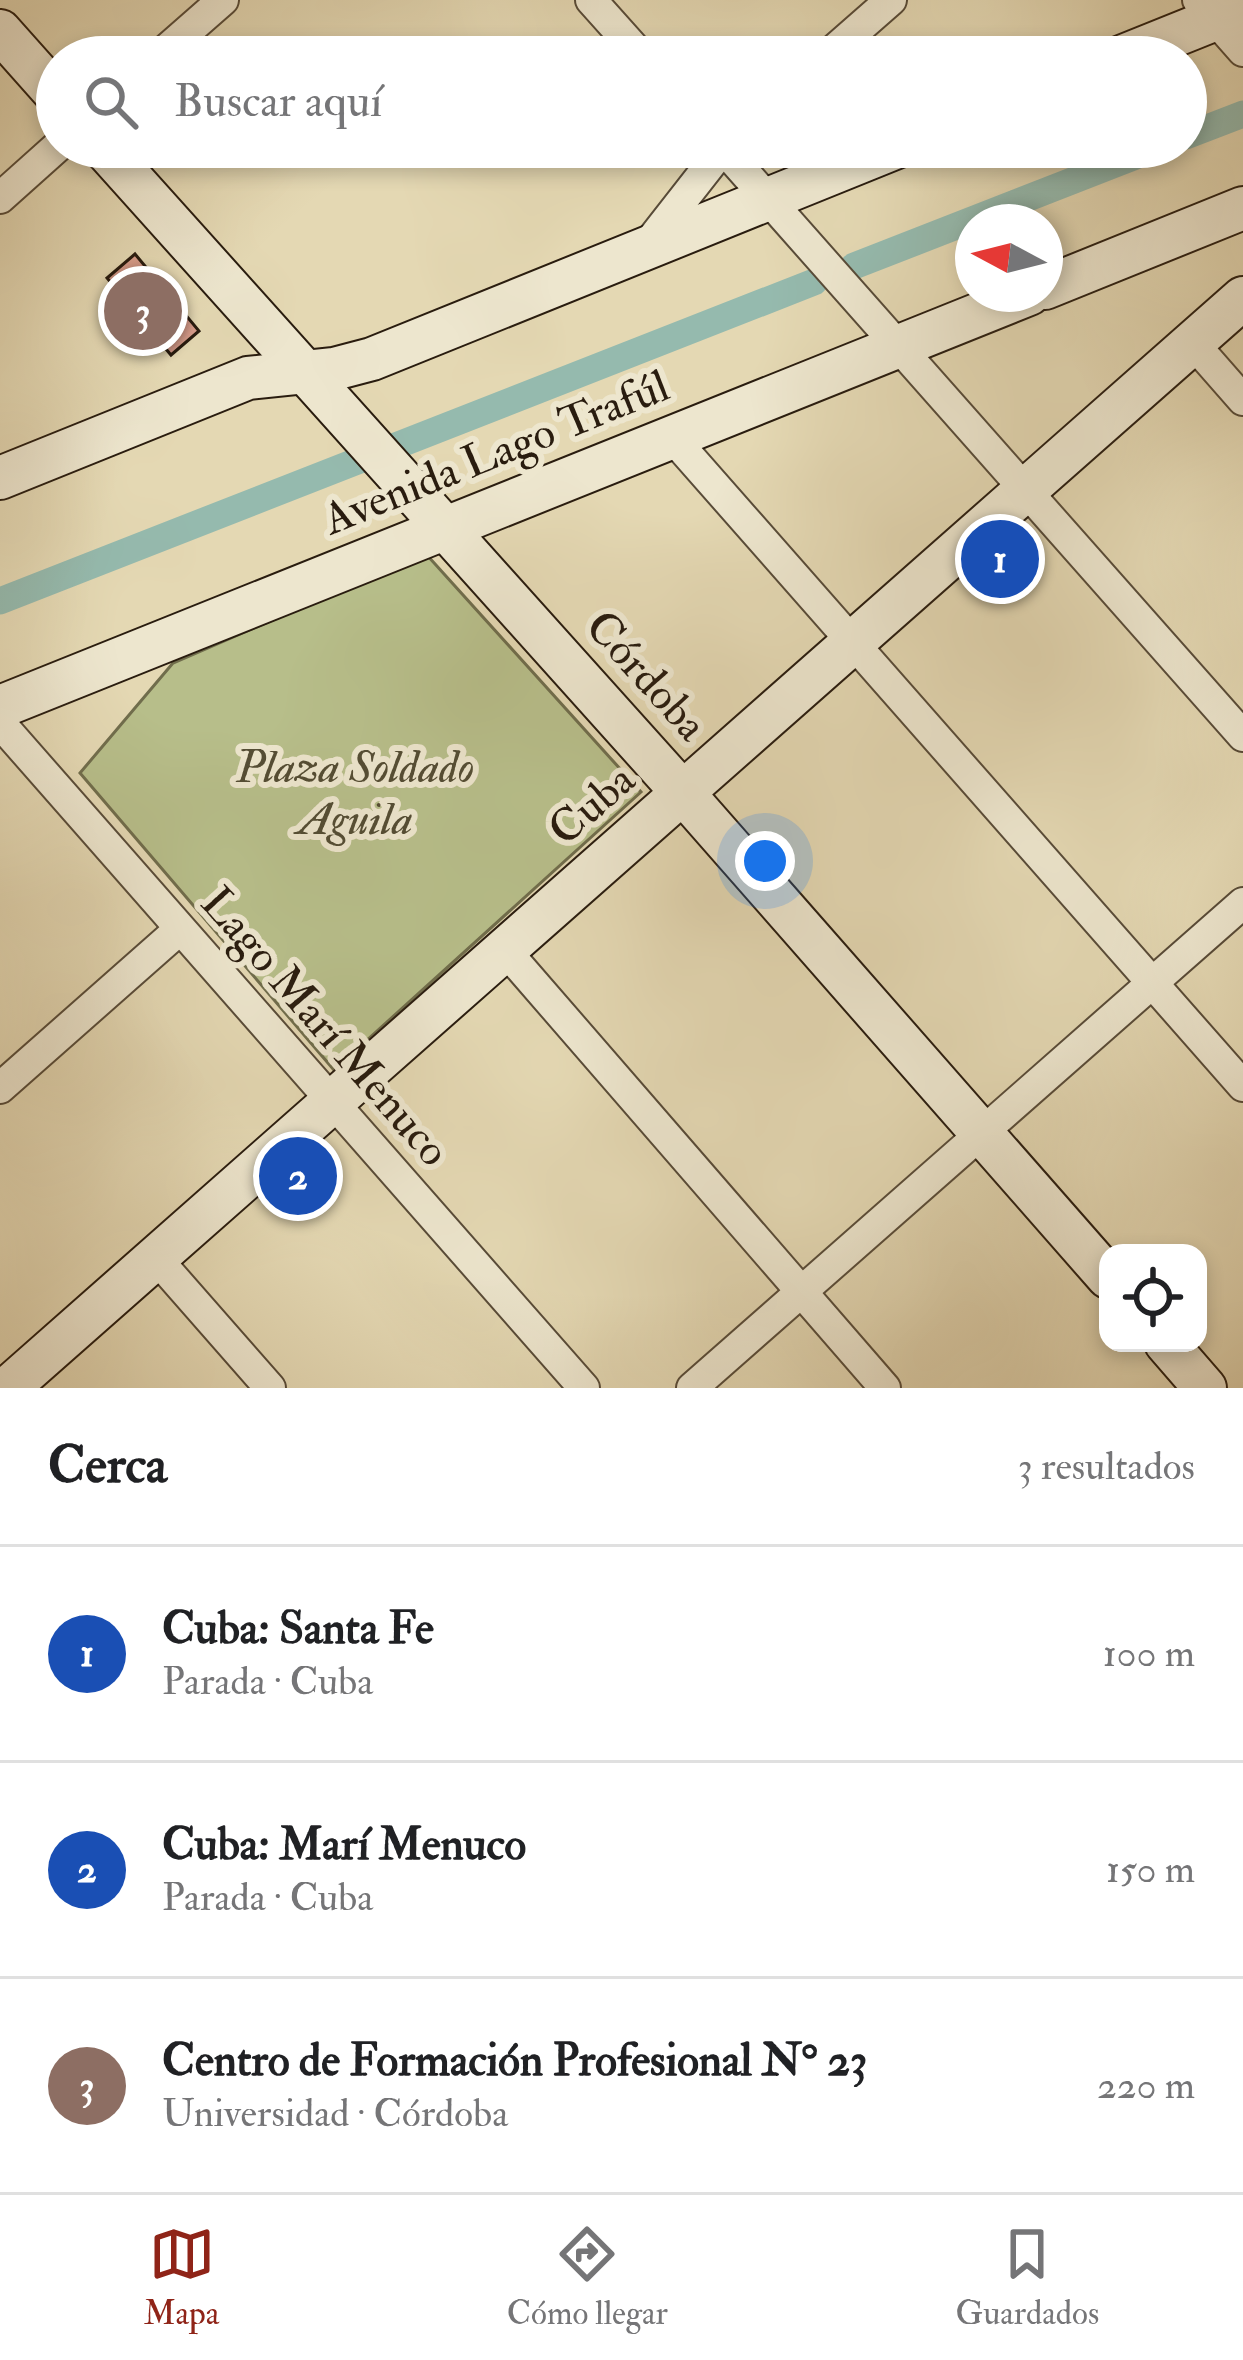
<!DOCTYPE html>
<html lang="es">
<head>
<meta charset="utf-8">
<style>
  :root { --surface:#fff; --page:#f6f6f6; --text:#202124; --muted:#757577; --line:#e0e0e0; --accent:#8f2418 }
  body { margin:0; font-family:"IM FELL Double Pica",serif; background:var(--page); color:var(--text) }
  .controls { position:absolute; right:36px; bottom:36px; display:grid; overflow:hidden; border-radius:24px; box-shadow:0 6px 18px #0003 }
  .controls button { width:108px; height:108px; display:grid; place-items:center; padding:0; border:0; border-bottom:3px solid var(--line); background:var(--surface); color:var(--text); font:60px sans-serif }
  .compass { position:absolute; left:955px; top:204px; width:108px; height:108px; border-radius:50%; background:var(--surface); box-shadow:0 6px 18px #0003; rotate:277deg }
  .you { position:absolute; left:765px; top:861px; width:42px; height:42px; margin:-30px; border:9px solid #fff; border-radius:50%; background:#1a73e8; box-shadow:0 0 0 18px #1a73e833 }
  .badge { display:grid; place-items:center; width:78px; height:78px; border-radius:50%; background:var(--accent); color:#fff; font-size:39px; font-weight:700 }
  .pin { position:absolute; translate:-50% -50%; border:6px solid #fff; box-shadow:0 3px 12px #0006 }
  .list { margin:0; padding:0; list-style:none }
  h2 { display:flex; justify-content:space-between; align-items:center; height:156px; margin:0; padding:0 48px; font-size:51px }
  h2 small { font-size:39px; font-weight:400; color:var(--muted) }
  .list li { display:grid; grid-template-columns:78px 1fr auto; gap:36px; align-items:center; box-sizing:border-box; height:216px; padding:0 48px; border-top:3px solid var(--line) }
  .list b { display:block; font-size:45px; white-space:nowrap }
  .list p { margin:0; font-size:39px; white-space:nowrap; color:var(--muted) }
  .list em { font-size:39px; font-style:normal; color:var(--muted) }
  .icon { flex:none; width:66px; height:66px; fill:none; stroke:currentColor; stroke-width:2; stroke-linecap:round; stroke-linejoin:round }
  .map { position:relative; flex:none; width:1243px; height:1388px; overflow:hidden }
  .search { position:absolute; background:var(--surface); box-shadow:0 6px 18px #0003; left:36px; right:36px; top:36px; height:132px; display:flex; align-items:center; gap:30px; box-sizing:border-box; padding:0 42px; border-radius:66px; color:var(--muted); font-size:45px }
  .sheet { height:804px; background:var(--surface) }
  nav { display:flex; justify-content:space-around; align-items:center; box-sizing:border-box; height:168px; border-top:3px solid var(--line); background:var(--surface); font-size:33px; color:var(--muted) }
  nav a { display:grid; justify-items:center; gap:6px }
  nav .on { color:var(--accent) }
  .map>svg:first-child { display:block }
  .green { fill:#b7be8a; stroke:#706d4c; stroke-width:3 }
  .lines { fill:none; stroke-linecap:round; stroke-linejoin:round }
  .canal { stroke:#95baae; stroke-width:27 }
  .building { fill:#da9e8c; stroke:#291c0f; stroke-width:3 }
  .street-casing { stroke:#584b38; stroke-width:34 }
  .secondary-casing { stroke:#291c0f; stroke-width:46 }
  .street { stroke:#ede6ce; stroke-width:30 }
  .secondary { stroke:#ede6ce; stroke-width:42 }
  .labels { text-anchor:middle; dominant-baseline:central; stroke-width:12; stroke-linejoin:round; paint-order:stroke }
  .street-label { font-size:45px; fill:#291c0f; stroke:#ede6ce }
  .park-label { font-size:45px; font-style:italic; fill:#544d34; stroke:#ede6ce }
</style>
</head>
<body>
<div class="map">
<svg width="1243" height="1388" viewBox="0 0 1243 1388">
  <rect width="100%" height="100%" fill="#e4d8b3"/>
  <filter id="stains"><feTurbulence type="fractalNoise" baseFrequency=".00167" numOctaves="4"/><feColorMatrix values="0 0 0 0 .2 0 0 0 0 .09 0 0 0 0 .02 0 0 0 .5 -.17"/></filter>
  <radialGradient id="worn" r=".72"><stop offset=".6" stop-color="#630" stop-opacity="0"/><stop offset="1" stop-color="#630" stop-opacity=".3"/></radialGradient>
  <!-- green -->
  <path class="green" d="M426,554L641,792L334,1070L80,773L173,663Z"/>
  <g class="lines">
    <!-- canal -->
    <g class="canal">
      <path d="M1186,136L1243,114"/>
      <path d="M854,266L1159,147"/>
      <path d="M0,601L814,282"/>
    </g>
  </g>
  <!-- building -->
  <path class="building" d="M135,254L199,331L171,355L107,278Z"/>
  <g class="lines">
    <!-- street casing -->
    <g class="street-casing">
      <g id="street">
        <path d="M591,0L642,57"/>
        <path d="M1198,0L1243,51"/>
        <path d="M158,57L223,0"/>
        <path d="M826,57L891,0"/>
        <path d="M722,147L1243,736"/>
        <path d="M0,198L57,147"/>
        <path d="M645,248L724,147"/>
        <path d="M1193,343L1243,400"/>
        <path d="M672,437L1243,1086"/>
        <path d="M0,723L584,1388"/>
        <path d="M505,950L885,1388"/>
        <path d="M0,1088L180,929"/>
        <path d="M156,1258L270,1388"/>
        <path d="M692,1388L1243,903"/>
      </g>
    </g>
    <!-- secondary casing -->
    <g class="secondary-casing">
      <g id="secondary">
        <path d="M0,31L57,95"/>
        <path d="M1121,57L1243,8"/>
        <path d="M103,147L683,793L1108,1277"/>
        <path d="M1045,288L1243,208"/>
        <path d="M0,478L248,378L334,369L372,359L897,147"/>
        <path d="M0,707L1029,294"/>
        <path d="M1166,1343L1205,1388"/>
        <path d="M8,1388L1243,298"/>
      </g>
    </g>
    <!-- street -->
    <use href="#street" class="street"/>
    <!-- secondary -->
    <use href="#secondary" class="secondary"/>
  </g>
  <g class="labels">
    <!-- street labels -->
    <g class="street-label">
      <text transform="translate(496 453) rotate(-22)">Avenida Lago Trafúl</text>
      <text transform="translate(646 676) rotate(48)">Córdoba</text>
      <text transform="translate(592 805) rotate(-41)">Cuba</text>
      <text transform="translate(325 1027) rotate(49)">Lago Marí Menuco</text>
    </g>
    <!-- park labels -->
    <g class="park-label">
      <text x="355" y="768">Plaza Soldado<tspan x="355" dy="52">Aguila</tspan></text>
    </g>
  </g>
  <rect width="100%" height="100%" filter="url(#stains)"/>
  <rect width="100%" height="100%" fill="url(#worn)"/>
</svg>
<div class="controls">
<button><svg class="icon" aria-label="locate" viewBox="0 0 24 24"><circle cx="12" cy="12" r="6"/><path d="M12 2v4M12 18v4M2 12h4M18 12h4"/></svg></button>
</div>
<svg class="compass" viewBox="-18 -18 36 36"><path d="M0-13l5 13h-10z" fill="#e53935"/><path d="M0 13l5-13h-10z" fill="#757577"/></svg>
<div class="you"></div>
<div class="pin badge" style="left:1000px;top:559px;background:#1a4fb4">1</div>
<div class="pin badge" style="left:298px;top:1176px;background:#1a4fb4">2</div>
<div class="pin badge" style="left:143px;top:311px;background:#8d6e63">3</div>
<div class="search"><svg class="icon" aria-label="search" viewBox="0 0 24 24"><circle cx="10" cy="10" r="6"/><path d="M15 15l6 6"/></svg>Buscar aquí</div>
</div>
<section class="sheet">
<h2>Cerca<small>3 resultados</small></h2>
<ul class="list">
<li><span class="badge" style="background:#1a4fb4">1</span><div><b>Cuba: Santa Fe</b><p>Parada · Cuba</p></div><em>100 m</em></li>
<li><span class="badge" style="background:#1a4fb4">2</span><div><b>Cuba: Marí Menuco</b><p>Parada · Cuba</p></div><em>150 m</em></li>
<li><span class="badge" style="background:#8d6e63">3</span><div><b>Centro de Formación Profesional N° 23</b><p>Universidad · Córdoba</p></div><em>220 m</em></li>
</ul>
</section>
<nav>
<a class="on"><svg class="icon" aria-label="map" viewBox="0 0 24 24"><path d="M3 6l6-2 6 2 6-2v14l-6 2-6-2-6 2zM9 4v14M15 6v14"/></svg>Mapa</a>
<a><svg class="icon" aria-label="directions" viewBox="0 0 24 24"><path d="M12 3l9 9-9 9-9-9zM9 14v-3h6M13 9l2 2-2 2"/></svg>Cómo llegar</a>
<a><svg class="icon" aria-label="saved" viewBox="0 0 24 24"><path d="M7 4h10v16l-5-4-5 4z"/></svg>Guardados</a>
</nav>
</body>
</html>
